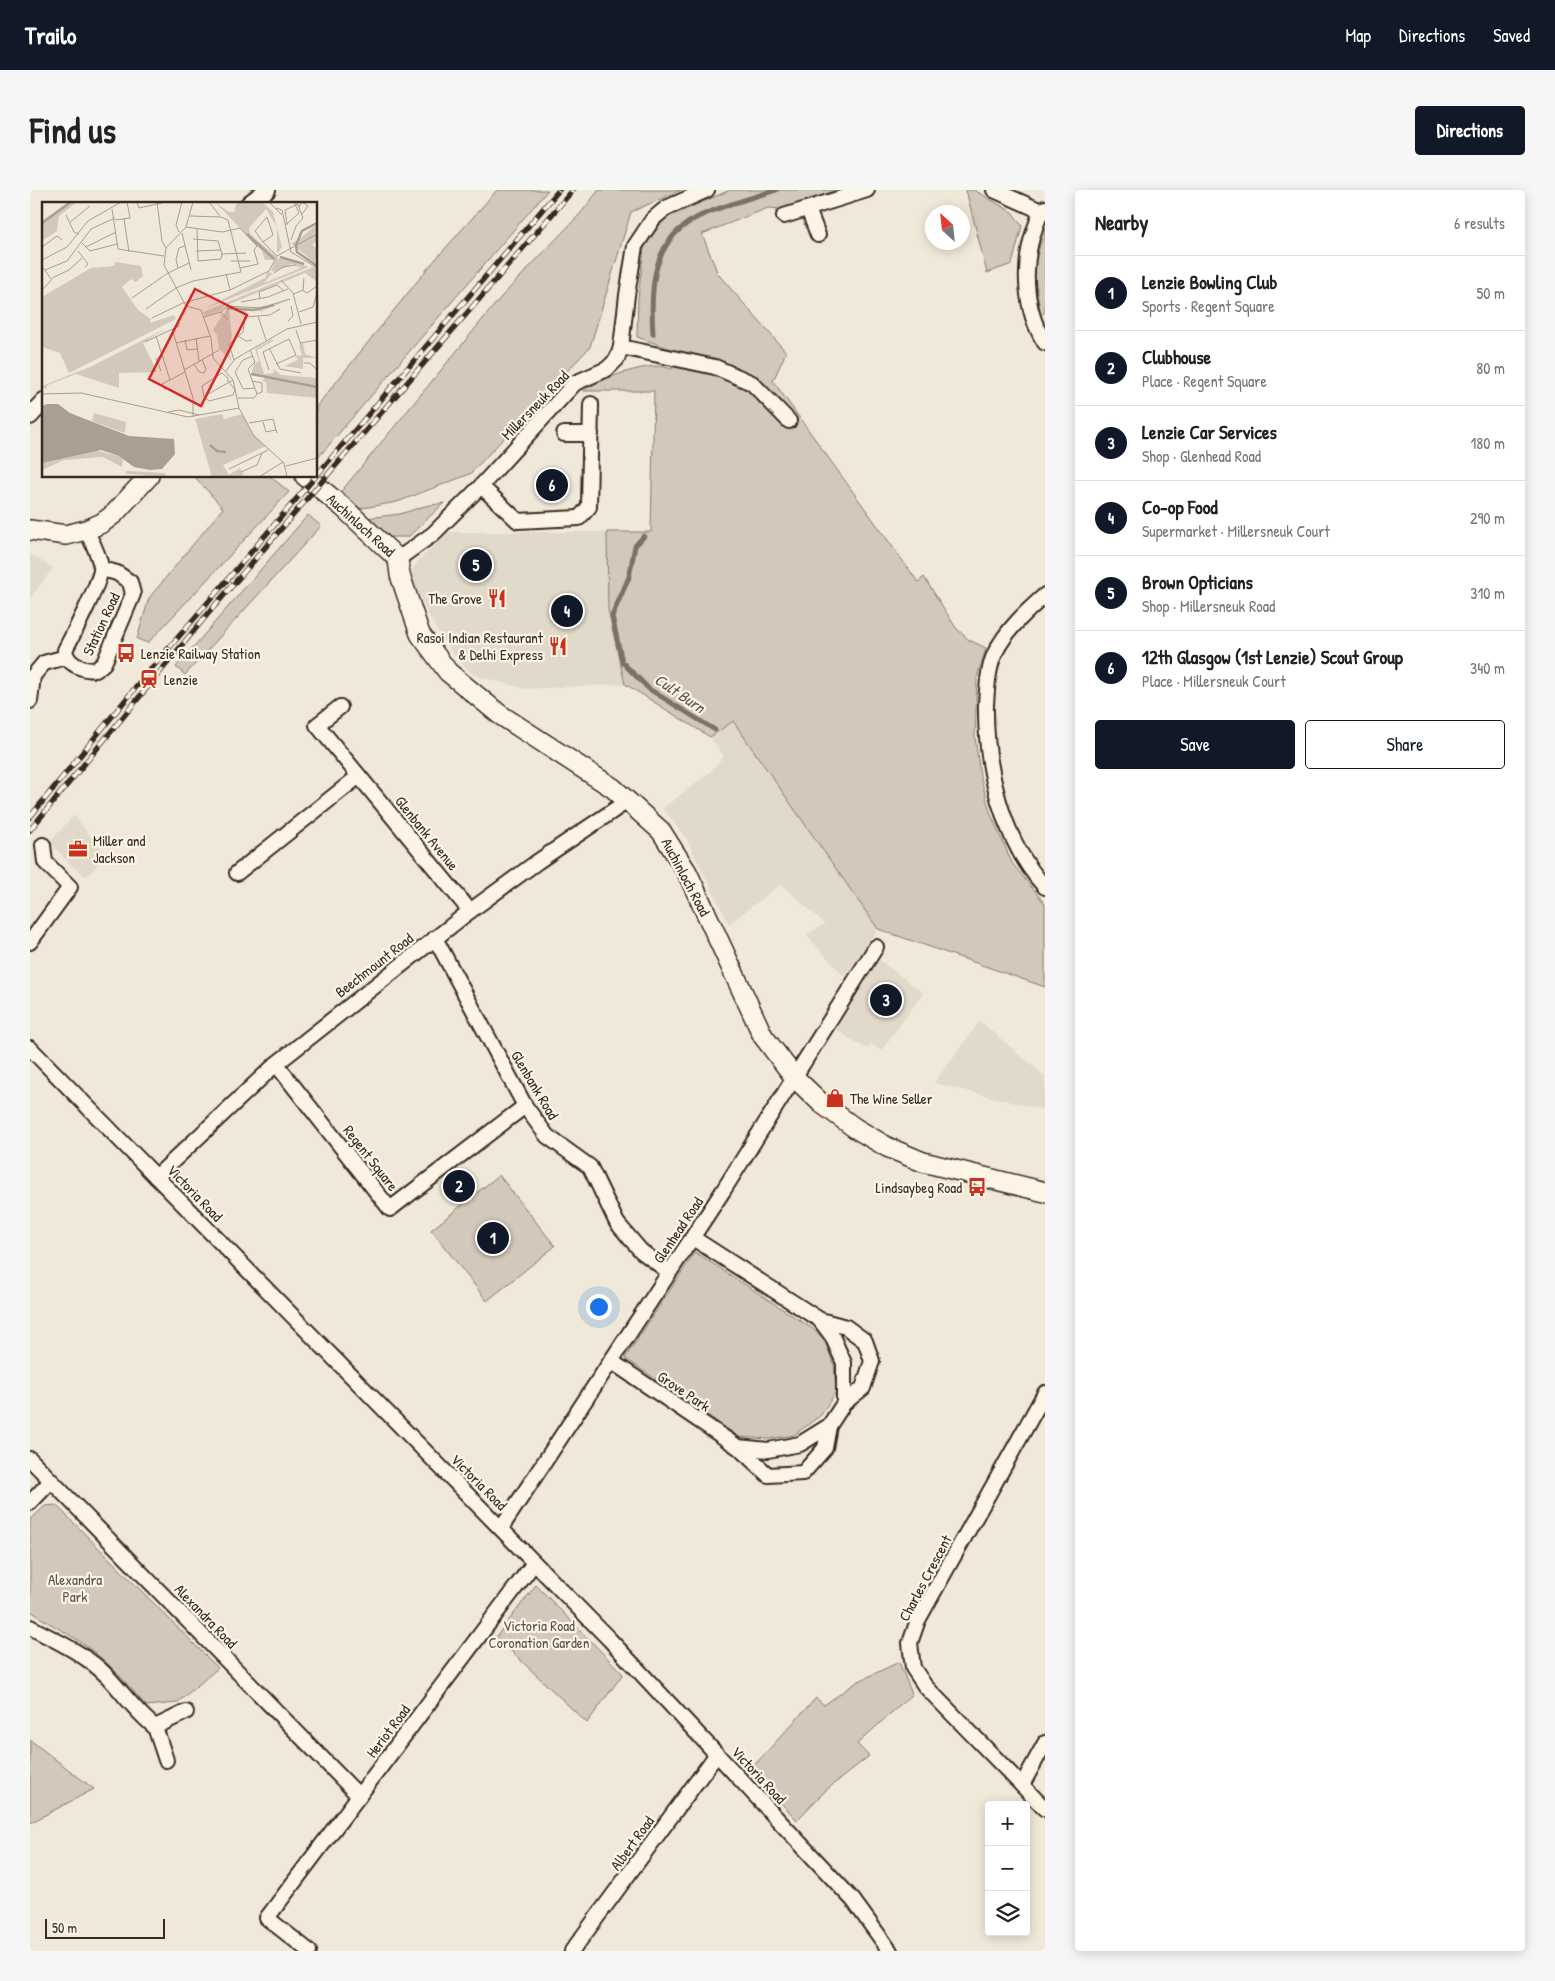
<!DOCTYPE html>
<html lang="en">
<head>
<meta charset="utf-8">
<style>
  :root { --surface:#fff; --page:#f6f6f6; --text:#222; --muted:#767676; --line:#e0e0e0; --accent:#111827 }
  body { margin:0; font-family:"Patrick Hand",sans-serif; background:var(--page); color:var(--text) }
  .controls { position:absolute; right:15px; bottom:15px; display:grid; overflow:hidden; border-radius:5px; box-shadow:0 2px 12px #0003 }
  .controls button { width:45px; height:45px; display:grid; place-items:center; padding:0; border:0; border-bottom:1px solid var(--line); background:var(--surface); color:var(--text); font:25px sans-serif }
  .compass { position:absolute; left:895px; top:15px; width:45px; height:45px; border-radius:50%; background:var(--surface); box-shadow:0 2px 12px #0003; rotate:333deg }
  .scale { position:absolute; left:15px; bottom:12px; width:120px; box-sizing:border-box; padding-left:5px; border:2px solid #3b2a1e; border-top:0; font-size:14px; line-height:18px; white-space:nowrap; color:#3b2a1e; -webkit-text-stroke:4px #fcf5e5; paint-order:stroke }
  .you { position:absolute; left:568px; top:1116px; width:18px; height:18px; margin:-12px; border:4px solid #fff; border-radius:50%; background:#1a73e8; box-shadow:0 0 0 8px #1a73e833 }
  .badge { display:grid; place-items:center; width:32px; height:32px; border-radius:50%; background:var(--accent); color:#fff; font-size:16px; font-weight:700 }
  .pin { position:absolute; translate:-50% -50%; border:2px solid #fff; box-shadow:0 1px 5px #0006 }
  .list { margin:0; padding:0; list-style:none }
  h2 { display:flex; justify-content:space-between; align-items:center; height:65px; margin:0; padding:0 20px; font-size:21px }
  h2 small { font-size:16px; font-weight:400; color:var(--muted) }
  .list li { display:grid; grid-template-columns:32px 1fr auto; gap:15px; align-items:center; box-sizing:border-box; height:75px; padding:0 20px; border-top:1px solid var(--line) }
  .list b { display:block; font-size:19px; white-space:nowrap }
  .list p { margin:0; font-size:16px; white-space:nowrap; color:var(--muted) }
  .list em { font-size:16px; font-style:normal; color:var(--muted) }
  .actions { display:flex; gap:10px; padding:15px 20px }
  .actions a { flex:1; padding:11px 0; border:1px solid var(--accent); border-radius:5px; text-align:center; font-size:18px; color:var(--accent) }
  .actions .main { background:var(--accent); color:#fff }
  .icon { flex:none; width:28px; height:28px; fill:none; stroke:currentColor; stroke-width:2; stroke-linecap:round; stroke-linejoin:round }
  .map { position:relative; flex:none; width:1015px; height:1761px; overflow:hidden; border-radius:5px }
  header { display:flex; align-items:center; gap:30px; box-sizing:border-box; height:70px; padding:0 25px; background:var(--accent); color:#fff }
  header strong { font-size:24px }
  nav { display:flex; gap:28px; margin-inline-start:auto; font-size:18px }
  .intro { display:flex; align-items:center; justify-content:space-between; box-sizing:border-box; height:120px; padding:0 30px }
  h1 { margin:0; font-size:35px }
  .button { padding:12px 22px; border-radius:5px; background:var(--accent); color:#fff; font-size:18px; font-weight:700 }
  main { display:flex; gap:30px; padding:0 30px }
  aside { flex:1; background:var(--surface); border-radius:5px; box-shadow:0 2px 12px #0003 }
  .map>svg:first-child { display:block }
  .built { fill:#e1d9c9 }
  .green { fill:#d2c9ba; stroke:#867a6c }
  .lines { fill:none; stroke-linecap:round; stroke-linejoin:round }
  .stream { stroke:#7e7163; stroke-width:5 }
  .minor-casing { stroke:#3b2a1e; stroke-width:18 }
  .tertiary-casing { stroke:#3b2a1e; stroke-width:20 }
  .secondary-casing { stroke:#3b2a1e; stroke-width:22 }
  .minor { stroke:#fcf5e5; stroke-width:14 }
  .tertiary { stroke:#fcf5e5; stroke-width:16 }
  .secondary { stroke:#fcf5e5; stroke-width:19 }
  .rail-casing { stroke:#3b2a1e; stroke-width:5.5 }
  .rail { stroke:#fcf5e5; stroke-width:4; stroke-dasharray:11; stroke-linecap:butt }
  .labels { text-anchor:middle; dominant-baseline:central; stroke-width:4.5; stroke-linejoin:round; paint-order:stroke }
  .street-label { font-size:15px; fill:#3b2a1e; stroke:#fcf5e5 }
  .poi-label { font-size:15px; fill:#3b2a1e; stroke:#fcf5e5; text-anchor:start }
  .park-label { font-size:15px; fill:#615245; stroke:#fcf5e5 }
  .water-label { font-size:16px; font-style:italic; fill:#625346; stroke:#fcf5e5 }
  .inset-river { fill:none; stroke:#aaa091; stroke-width:2.5 }
  .inset-road { fill:none; stroke:#a89d8e; stroke-width:1 }
  .view { fill:#d62828; fill-opacity:0.15; stroke:#d62828; stroke-width:2.5 }
  .inset-edge { fill:none; stroke:#3b2a1e; stroke-width:2.5 }
</style>
</head>
<body>
<header>
<strong>Trailo</strong>
<nav><a>Map</a><a>Directions</a><a>Saved</a></nav>
</header>
<div class="intro"><h1>Find us</h1><a class="button">Directions</a></div>
<main>
<div class="map">
<svg width="1015" height="1761" viewBox="0 0 1015 1761">
  <rect width="100%" height="100%" fill="#f0e9d9"/>
  <filter id="ink" filterUnits="userSpaceOnUse"><feTurbulence type="fractalNoise" baseFrequency=".02" numOctaves="2"/><feDisplacementMap in="SourceGraphic" scale="10" xChannelSelector="R" yChannelSelector="G"/><feConvolveMatrix kernelMatrix="1 2 1 2 8 2 1 2 1" color-interpolation-filters="sRGB"/></filter>
  <g filter="url(#ink)">
    <!-- built -->
    <g class="built">
      <path d="M417,342H577L578,420L595,494L495,499L443,485L423,464L403,434L379,384L389,370Z"/>
      <path d="M0,364L23,378L0,408Z"/>
      <path d="M703,531L848,739L815,787L776,745L795,734L751,694L699,734L657,650L633,618L680,582L694,566L680,547Z"/>
      <path d="M44,625L76,666L56,687L38,672L20,652Z"/>
      <path d="M849,770L893,803L851,861L841,854L837,859L805,839Z"/>
      <path d="M950,831L1015,886V920L904,893Z"/>
    </g>
    <!-- green -->
    <g class="green">
      <path d="M467,0H518L286,270V217L398,78Z"/>
      <path d="M569,0H651L601,22L560,157L440,284L367,312L327,319L309,304L472,106L550,24Z"/>
      <path d="M700,0H808L752,19L738,18L672,44L688,84L756,162L743,191L888,392L894,387L926,438L939,450L956,458L947,488L945,547L950,585L960,622L982,673L1015,714V797L848,739L703,531L680,547L595,494L578,420L577,342H621L624,201H553C569,189 606,177 627,176C632,176 637,178 642,179L647,161L607,147L608,108L614,58L634,29Z"/>
      <path d="M936,0H944L982,22L992,36L982,74L957,83Z"/>
      <path d="M1015,36V122L1011,125L1003,81Z"/>
      <path d="M164,286H240L259,302L118,453L107,449L119,408L193,318Z"/>
      <path d="M414,313L378,347H360L337,328L370,324L395,316Z"/>
      <path d="M278,325L291,336L155,485L146,477Z"/>
      <path d="M469,985L525,1056L457,1111L401,1040Z"/>
      <path d="M665,1062L783,1139L794,1149L804,1175L806,1202L791,1225L764,1245L739,1249L709,1247L595,1168Z"/>
      <path d="M26,1315L188,1478L147,1513L116,1516C95,1491 76,1469 49,1451C33,1440 16,1433 0,1420V1330L15,1316Z"/>
      <path d="M506,1395L593,1484L557,1533L466,1447Z"/>
      <path d="M869,1472L882,1504L827,1554L839,1566L795,1601L767,1630L720,1580L786,1508L794,1515L827,1492Z"/>
      <path d="M0,1550L64,1599L0,1633Z"/>
    </g>
    <g class="lines">
      <!-- stream -->
      <g class="stream">
        <path d="M623,144C620,98 621,49 670,26C694,15 721,8 746,0"/>
        <path d="M614,346L605,356L599,387L582,426L592,472L619,499L685,540"/>
      </g>
      <!-- minor casing -->
      <g class="minor-casing">
        <g id="minor">
          <path d="M964,0L1011,21"/>
          <path d="M1015,18C1009,23 1008,31 1005,38C992,74 994,120 1015,153"/>
          <path d="M778,19L788,45"/>
          <path d="M754,26L837,0"/>
          <path d="M591,157L597,105L605,56L623,29L636,18L677,0"/>
          <path d="M534,244H561"/>
          <path d="M451,296L488,331L549,328L559,317L561,214"/>
          <path d="M56,340C62,352 69,364 71,377C73,387 42,447 35,460C37,475 53,480 66,480L74,473L103,404L100,392L87,383L72,379"/>
          <path d="M368,369L403,344L451,296L545,193L577,179L587,169L591,157L685,177L722,193L759,231"/>
          <path d="M1015,405C997,421 976,440 965,463C958,478 957,498 956,515C955,577 972,650 1015,697"/>
          <path d="M0,511L3,486L14,473L36,467"/>
          <path d="M310,517L287,535L440,721"/>
          <path d="M207,683L329,586"/>
          <path d="M405,748L495,916L517,946L560,977L587,1033L611,1061L639,1082"/>
          <path d="M0,752L40,697L15,672L13,655"/>
          <path d="M0,858L580,1450L823,1710L860,1761"/>
          <path d="M246,874L360,1019L495,916"/>
          <path d="M126,987L246,874L440,721L507,672L599,610"/>
          <path d="M790,1130L816,1137L835,1151L842,1171L833,1198L814,1213"/>
          <path d="M581,1171L708,1257L738,1260L770,1254L799,1236L814,1213V1173L802,1146L790,1130L663,1048"/>
          <path d="M1015,1203L888,1430L880,1453L883,1478L895,1496L1015,1619"/>
          <path d="M708,1257L738,1285L773,1283L795,1258L799,1236"/>
          <path d="M0,1269L329,1606"/>
          <path d="M0,1313L21,1291"/>
          <path d="M471,1338L693,1001L846,757"/>
          <path d="M0,1437C27,1451 56,1464 78,1487C94,1504 106,1522 125,1537"/>
          <path d="M136,1570L125,1537L156,1522"/>
          <path d="M992,1595L1015,1553"/>
          <path d="M279,1761L237,1728L504,1373"/>
          <path d="M542,1761L687,1564"/>
        </g>
      </g>
      <!-- tertiary casing -->
      <g class="tertiary-casing">
        <g id="tertiary">
          <path d="M219,14L237,0"/>
          <path d="M0,226L14,211"/>
        </g>
      </g>
      <!-- secondary casing -->
      <g class="secondary-casing">
        <g id="secondary">
          <path d="M275,286L314,318L368,369L370,385L390,444L418,482L469,524L583,598L631,641L657,682L733,846L765,888L791,913L825,938L857,957L893,972L1015,1002"/>
          <path d="M0,340L36,345L56,340L72,333L84,324L119,286"/>
        </g>
      </g>
      <!-- minor -->
      <use href="#minor" class="minor"/>
      <!-- tertiary -->
      <use href="#tertiary" class="tertiary"/>
      <!-- secondary -->
      <use href="#secondary" class="secondary"/>
      <!-- rail casing -->
      <g class="rail-casing">
        <g id="rail">
          <path d="M286,286L529,0"/>
          <path d="M0,627L115,486L286,286"/>
          <path d="M0,640L176,426L543,0"/>
        </g>
      </g>
      <!-- rail -->
      <use href="#rail" class="rail"/>
    </g>
  </g>
  <!-- icons -->
  <defs>
    <g id="restaurant-bare" transform="scale(1.5)"><path d="M-5-6h1v4h1v-4h1v4h1v-4h1v5L-1.5 .5V6h-2V.5L-5-1ZM5-6V6H3V1.5H1.5Q1.5-4 5-6Z" fill="#c8321e" stroke="#fcf5e5" stroke-width="2.5" paint-order="stroke"/></g>
    <g id="bus-bare" transform="scale(1.5)"><path d="M-5-6H5V4H4V6H2V4H-2V6H-4V4H-5ZM-3.5-4V0h7V-4ZM-3.5 1.2v1.5H-2V1.2ZM2 1.2v1.5H3.5V1.2Z" fill="#c8321e" stroke="#fcf5e5" stroke-width="2.5" paint-order="stroke"/></g>
    <g id="station-bare" transform="scale(1.5)"><path d="M-3-6H3Q5-6 5-4V2Q5 4 3 4L4.5 6H3L1.5 4h-3L-3 6H-4.5L-3 4Q-5 4-5 2V-4Q-5-6-3-6ZM-3.5-4v3h7v-3ZM-3.5 1v1.5H-2V1ZM2 1v1.5H3.5V1Z" fill="#c8321e" stroke="#fcf5e5" stroke-width="2.5" paint-order="stroke"/></g>
    <g id="office-bare" transform="scale(1.5)"><path d="M-6-3h4V-5.5h4V-3h4V5H-6ZM-1-4.5V-3h2v-1.5ZM-6 0V1H6V0Z" fill="#c8321e" stroke="#fcf5e5" stroke-width="2.5" paint-order="stroke"/></g>
    <g id="shop-bare" transform="scale(1.5)"><path d="M-5-2.5h2.3a2.7 3.5 0 0 1 5.4 0H5L5.5 6h-11ZM-1.5-2.5h3a1.5 2.3 0 0 0-3 0Z" fill="#c8321e" stroke="#fcf5e5" stroke-width="2.5" paint-order="stroke"/></g>
  </defs>
  <g fill-rule="evenodd">
    <use href="#restaurant-bare" x="467" y="408"/>
    <use href="#restaurant-bare" x="528" y="456"/>
    <use href="#bus-bare" x="96" y="463"/>
    <use href="#station-bare" x="119" y="489"/>
    <use href="#office-bare" x="48" y="659"/>
    <use href="#shop-bare" x="805" y="908"/>
    <use href="#bus-bare" x="947" y="997"/>
  </g>
  <g class="labels">
    <!-- street labels -->
    <g class="street-label">
      <text transform="translate(505 215) rotate(-46)">Millersneuk Road</text>
      <text transform="translate(331 335) rotate(42)">Auchinloch Road</text>
      <text transform="translate(71 434) rotate(-65)">Station Road</text>
      <text transform="translate(397 643) rotate(51)">Glenbank Avenue</text>
      <text transform="translate(656 687) rotate(62)">Auchinloch Road</text>
      <text transform="translate(344 775) rotate(-38)">Beechmount Road</text>
      <text transform="translate(505 895) rotate(59)">Glenbank Road</text>
      <text transform="translate(341 968) rotate(52)">Regent Square</text>
      <text transform="translate(165 1003) rotate(46)">Victoria Road</text>
      <text transform="translate(648 1040) rotate(-56)">Glenhead Road</text>
      <text transform="translate(654 1201) rotate(34)">Grove Park</text>
      <text transform="translate(449 1292) rotate(45)">Victoria Road</text>
      <text transform="translate(895 1388) rotate(-62)">Charles Crescent</text>
      <text transform="translate(176 1426) rotate(46)">Alexandra Road</text>
      <text transform="translate(358 1541) rotate(-53)">Heriot Road</text>
      <text transform="translate(729 1585) rotate(47)">Victoria Road</text>
      <text transform="translate(602 1653) rotate(-54)">Albert Road</text>
    </g>
    <!-- poi labels -->
    <g class="poi-label">
      <text x="452" y="408" text-anchor="end">The Grove</text>
      <text x="513" y="447" text-anchor="end">Rasoi Indian Restaurant<tspan x="513" dy="17">&amp; Delhi Express</tspan></text>
      <text x="111" y="463">Lenzie Railway Station</text>
      <text x="134" y="489">Lenzie</text>
      <text x="63" y="650">Miller and<tspan x="63" dy="17">Jackson</tspan></text>
      <text x="820" y="908">The Wine Seller</text>
      <text x="932" y="997" text-anchor="end">Lindsaybeg Road</text>
    </g>
    <!-- park labels -->
    <g class="park-label">
      <text x="45" y="1389">Alexandra<tspan x="45" dy="17">Park</tspan></text>
      <text x="509" y="1435">Victoria Road<tspan x="509" dy="17">Coronation Garden</tspan></text>
    </g>
    <!-- water labels -->
    <g class="water-label">
      <text transform="translate(650 503) rotate(34)">Cult Burn</text>
    </g>
  </g>
  <!-- overview -->
  <g transform="translate(12 12)">
    <rect width="275" height="275" fill="#f0e9d9"/>
    <path d="M26,0H35L17,14L15,29L0,39V19ZM173,0L187,10H192L195,0H220L231,10L240,45L235,52V25L224,7L207,26L208,32L234,54L232,58H223L220,49ZM275,22V40L270,42L275,47L273,61L249,41L255,39ZM241,56L267,65L160,108L223,76L225,70L231,71L222,81L259,66L250,62L232,70L229,68L234,57ZM73,60L99,64L101,74L94,80L89,77L80,85L96,108L109,117L108,121L132,113L134,117L27,171L18,151L0,145V95L49,66L72,64ZM271,65L275,67V80L263,71L183,104L178,109L163,114L161,110ZM251,96L220,109V113L219,109H204V113L187,107L190,135L186,147L190,159L177,147L175,133L171,128L180,114L176,112L182,113L185,105L219,107ZM123,127L101,141L115,170L77,171V186L34,172L6,183L4,185L6,187L0,186V184L48,165ZM230,137L233,142L231,139L215,148L222,172L232,171L231,167L239,173L275,176V196L225,191L224,180L220,179L224,175L209,173L212,162L217,159L213,147ZM261,141L263,152L275,156H261V167L242,164L256,158L253,154L260,153L257,144ZM52,211L84,220L83,231L50,219ZM180,212L182,217L200,212L211,232L224,244L181,263L187,273L198,266L202,273L194,275H170L153,217ZM52,248L77,254L81,256L80,265L61,255L22,258L0,268V261ZM84,269L123,271L124,275H100L102,273L84,272Z" fill="#d2c9ba"/>
    <path d="M5,202H16L28,211L87,234L132,237L133,252L120,267L108,268L92,265L77,254L59,248L0,261V204Z" fill="#aaa091"/>
    <path class="inset-river" d="M0,21L29,0M275,21L260,29L254,43L255,50L275,64M205,32L232,57M238,55L262,62M185,106L211,108L232,103M209,172L275,185M168,243L175,249L184,250"/>
    <path class="inset-road" d="M95,0L97,6L124,0M115,0L120,39L124,46M151,0L144,25L124,46L122,63L144,104L159,108L169,136L171,156L191,178L197,206L212,234L242,261L245,275M167,0L178,14M227,0L240,13M257,5L260,0L266,4L260,12M234,6L240,8L249,50L275,66M70,7L76,47L122,54M24,13L32,30L37,32M82,17L87,50M73,18L88,16L85,0M27,21L48,4M245,22L257,11L252,0M245,23L243,8L256,2M144,25L180,30L198,26L215,44L212,48L216,62L198,66M155,27L156,59L179,57L180,52M137,30L134,23L140,0M140,31L149,68M151,37L176,39L180,52M249,38L254,24L261,16L255,0M221,40L231,33L225,15L213,29L221,40L235,54M40,41L48,49L75,42M0,45L15,34L20,38M44,45L74,30M36,49L46,62L43,65M154,49L179,48M180,52L204,51M0,58L25,45L46,19L79,0M189,59H208M0,64L9,77M136,66L134,57L137,46L143,44M3,68L25,59L49,27L73,16M232,71L241,65L254,63M184,72L188,88M239,78L251,91L259,122M0,88L12,75L27,68L40,56M260,88L265,91L275,84M252,92L261,88L262,76M90,96L126,71L147,61M218,97L217,90L235,83L242,89M199,100L226,95L246,87M104,107L134,86L151,79L199,70L186,18L179,15L148,14M179,110L185,104L219,106L248,97M257,110L271,105L275,91M216,114L224,138M162,115L179,110L186,118M110,116L141,101L188,88L227,69L235,54L275,32M246,119L251,114L249,104M130,127L151,196V215M254,128L259,143M114,134L128,178M196,134L204,139L210,138M154,136L157,159M143,138L145,148L155,147M103,140L137,124V121M134,141L168,134M259,141L275,138M227,146L238,167L259,171M211,154L201,158L193,170L201,187L213,186M192,158L187,142L201,130L203,115L228,113L238,107M262,161H268L275,168M152,162L157,170L162,171L164,167L160,158M142,168L177,148M227,168L221,150L247,137L254,153L234,162M119,169L114,157L120,154M184,169L193,157L245,127L275,120M210,179L220,181V190L215,192M123,188L120,182L143,170M0,192L39,191L146,215L197,206M163,194L191,178M162,195L167,199L191,193L193,188L187,180M162,195L160,184L180,171L186,176V180M196,196H212L215,192L206,167L213,160L208,148M126,210L137,208L157,213M221,220L224,230L234,228M207,221L231,217L235,231M244,264L275,256M187,267L226,248M199,270L215,263L220,251M217,275L241,260"/>
    <path class="view" d="M153,87L205,113L159,204L107,177Z"/>
    <rect width="275" height="275" class="inset-edge"/>
  </g>
</svg>
<div class="controls">
<button>+</button>
<button>−</button>
<button><svg class="icon" aria-label="layers" viewBox="0 0 24 24"><path d="M12 4l9 5-9 5-9-5zM3 14l9 5 9-5"/></svg></button>
</div>
<svg class="compass" viewBox="-18 -18 36 36"><path d="M0-13l5 13h-10z" fill="#e53935"/><path d="M0 13l5-13h-10z" fill="#767676"/></svg>
<div class="scale">50 m</div>
<div class="you"></div>
<div class="pin badge" style="left:463px;top:1048px">1</div>
<div class="pin badge" style="left:429px;top:996px">2</div>
<div class="pin badge" style="left:856px;top:810px">3</div>
<div class="pin badge" style="left:537px;top:421px">4</div>
<div class="pin badge" style="left:446px;top:375px">5</div>
<div class="pin badge" style="left:522px;top:295px">6</div>
</div>
<aside>
<h2>Nearby<small>6 results</small></h2>
<ul class="list">
<li><span class="badge">1</span><div><b>Lenzie Bowling Club</b><p>Sports · Regent Square</p></div><em>50 m</em></li>
<li><span class="badge">2</span><div><b>Clubhouse</b><p>Place · Regent Square</p></div><em>80 m</em></li>
<li><span class="badge">3</span><div><b>Lenzie Car Services</b><p>Shop · Glenhead Road</p></div><em>180 m</em></li>
<li><span class="badge">4</span><div><b>Co-op Food</b><p>Supermarket · Millersneuk Court</p></div><em>290 m</em></li>
<li><span class="badge">5</span><div><b>Brown Opticians</b><p>Shop · Millersneuk Road</p></div><em>310 m</em></li>
<li><span class="badge">6</span><div><b>12th Glasgow (1st Lenzie) Scout Group</b><p>Place · Millersneuk Court</p></div><em>340 m</em></li>
</ul>
<div class="actions"><a class="main">Save</a><a>Share</a></div>
</aside>
</main>
</body>
</html>
